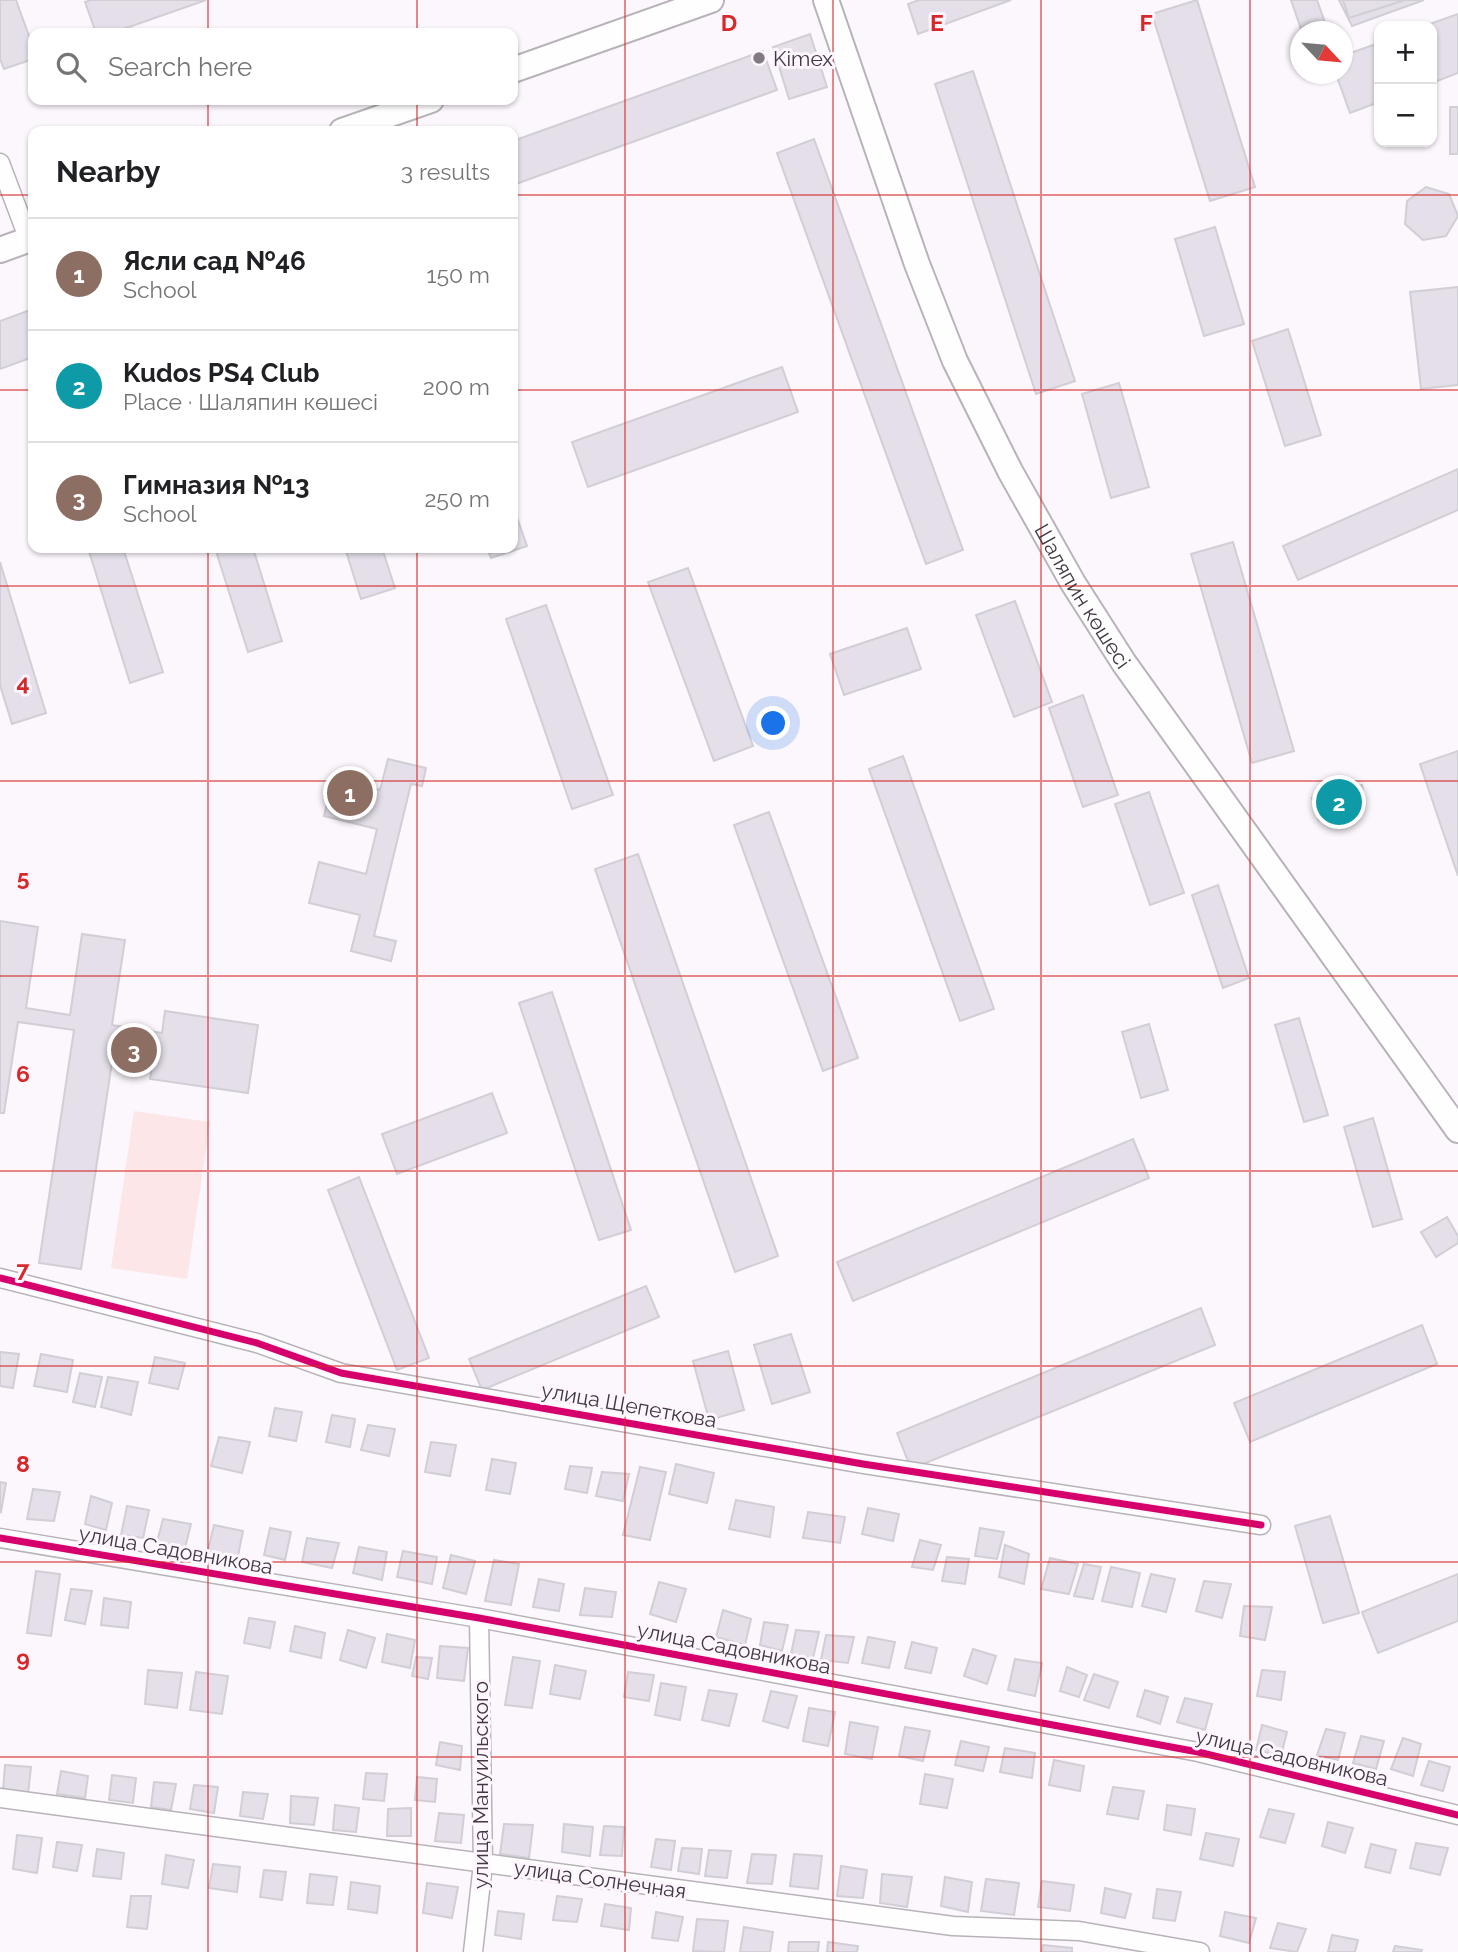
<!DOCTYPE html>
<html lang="en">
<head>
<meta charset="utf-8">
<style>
  :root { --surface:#fff; --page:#f6f6f6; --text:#202124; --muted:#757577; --line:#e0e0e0; --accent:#827b83 }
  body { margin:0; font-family:Raleway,sans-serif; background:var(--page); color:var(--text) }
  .controls { position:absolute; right:21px; top:21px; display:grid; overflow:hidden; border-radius:14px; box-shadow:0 2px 5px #0004 }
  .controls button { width:63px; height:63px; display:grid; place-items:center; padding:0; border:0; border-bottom:2px solid var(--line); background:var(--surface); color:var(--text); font:35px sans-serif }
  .compass { position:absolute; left:1290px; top:21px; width:63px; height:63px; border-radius:50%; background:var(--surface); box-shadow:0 2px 5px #0004; rotate:116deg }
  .you { position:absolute; left:774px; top:724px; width:24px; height:24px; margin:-18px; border:5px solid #fff; border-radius:50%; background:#1a73e8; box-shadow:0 0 0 10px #1a73e833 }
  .badge { display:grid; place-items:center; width:46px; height:46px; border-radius:50%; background:var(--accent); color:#fff; font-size:23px; font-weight:700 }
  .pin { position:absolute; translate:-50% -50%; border:4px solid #fff; box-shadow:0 2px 7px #0006 }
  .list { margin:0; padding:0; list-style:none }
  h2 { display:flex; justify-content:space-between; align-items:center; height:91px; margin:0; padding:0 28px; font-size:30px }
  h2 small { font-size:23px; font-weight:400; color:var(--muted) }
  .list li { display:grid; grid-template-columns:46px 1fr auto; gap:21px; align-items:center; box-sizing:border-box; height:112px; padding:0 28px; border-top:2px solid var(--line) }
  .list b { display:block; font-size:26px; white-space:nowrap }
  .list p { margin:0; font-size:23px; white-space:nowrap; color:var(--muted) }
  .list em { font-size:23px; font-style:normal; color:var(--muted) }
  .icon { flex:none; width:38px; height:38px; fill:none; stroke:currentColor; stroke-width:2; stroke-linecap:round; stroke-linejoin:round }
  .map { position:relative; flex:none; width:1458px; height:1952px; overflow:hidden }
  .search { position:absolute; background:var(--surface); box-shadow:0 2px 5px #0004; left:28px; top:28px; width:490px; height:77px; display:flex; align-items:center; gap:18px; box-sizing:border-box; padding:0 24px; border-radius:14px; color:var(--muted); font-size:26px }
  .panel { position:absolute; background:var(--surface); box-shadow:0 2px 5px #0004; left:28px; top:126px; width:490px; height:427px; border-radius:14px }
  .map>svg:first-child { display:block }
  .pitch { fill:#fce6e8 }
  .building { fill:#e4dfe8; stroke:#d1ced6; stroke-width:2 }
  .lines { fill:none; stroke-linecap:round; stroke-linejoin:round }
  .minor-casing { stroke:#b8b2b9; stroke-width:21 }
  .secondary-casing { stroke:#b8b2b9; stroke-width:28 }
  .minor { stroke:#fffeff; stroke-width:18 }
  .secondary { stroke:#fffeff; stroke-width:24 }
  .cycleway-casing { stroke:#fef5ff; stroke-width:11 }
  .cycleway { stroke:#d6006c; stroke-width:7 }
  .grid { fill:none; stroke:#d62828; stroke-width:2; stroke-opacity:0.55 }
  .poi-dot { fill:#827b83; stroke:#fef5ff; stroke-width:2.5 }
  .labels { text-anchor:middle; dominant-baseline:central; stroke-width:6; stroke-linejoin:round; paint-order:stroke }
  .poi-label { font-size:21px; fill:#403842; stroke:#fef5ff; text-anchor:start }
  .street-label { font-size:21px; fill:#403842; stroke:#fef5ff }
  .grid-label { font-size:23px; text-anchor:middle; font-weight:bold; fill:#d62828; stroke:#fef5ff; stroke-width:6; stroke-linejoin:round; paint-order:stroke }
</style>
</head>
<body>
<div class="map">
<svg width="1458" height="1952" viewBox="0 0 1458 1952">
  <rect width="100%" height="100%" fill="#fcf7fd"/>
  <!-- pitch -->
  <path class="pitch" d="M134,1111L210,1122L187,1279L111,1268Z"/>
  <!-- building -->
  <g class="building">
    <path d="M0,0H16L33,47V59L4,69L0,59Z"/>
    <path d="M91,0H206L112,33H96L85,2Z"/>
    <path d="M919,0H1011L918,34L908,4Z"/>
    <path d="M1197,0L1255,187L1210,201L1152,14Z"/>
    <path d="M1291,0H1317L1328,31L1302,32Z"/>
    <path d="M1339,0H1424L1352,26Z"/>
    <path d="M1343,0H1405L1349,18Z"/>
    <path d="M1458,14V73L1432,83V26H1424Z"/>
    <path d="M810,34L827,87L789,99L773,47Z"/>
    <path d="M1379,43V102L1350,113L1336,74H1342V56Z"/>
    <path d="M763,51L777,90L513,185V141Z"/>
    <path d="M973,71L1075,381L1036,394L935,84Z"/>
    <rect x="1450" y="107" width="8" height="47"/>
    <path d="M814,139L963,550L926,564L777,153Z"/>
    <path d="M1426,187L1449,194L1458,216L1446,236L1423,240L1405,224L1407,201Z"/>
    <path d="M1215,227L1244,324L1204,336L1175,239Z"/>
    <path d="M1458,287V385L1421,389L1410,292Z"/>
    <path d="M33,309V357L0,369V321Z"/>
    <path d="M1288,329L1321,435L1285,446L1252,341Z"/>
    <path d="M782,367L798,412L588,487L572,442Z"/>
    <path d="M1119,383L1149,487L1111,498L1082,394Z"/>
    <path d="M1458,469V510L1298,580L1283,546Z"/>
    <path d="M513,506L527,546L491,558L487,548H513Z"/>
    <path d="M1233,542L1294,751L1252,763L1191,554Z"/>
    <path d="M88,548H123L163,672L130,683Z"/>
    <path d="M215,548H253L282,641L248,652Z"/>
    <path d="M345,548H382L395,588L361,599Z"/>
    <path d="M0,562L46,713L12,724L0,685Z"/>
    <path d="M688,568L753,746L714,761L648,582Z"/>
    <path d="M1015,601L1052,702L1014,717L976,615Z"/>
    <path d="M546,605L613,795L572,809L506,619Z"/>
    <path d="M907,628L921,669L844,695L830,654Z"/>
    <path d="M1083,695L1118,795L1083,807L1049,708Z"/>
    <path d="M1458,751V876L1420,764Z"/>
    <path d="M903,756L994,1009L960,1021L869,769Z"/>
    <path d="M388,759L426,768L422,786L411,784L374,936L396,941L391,961L351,951L360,915L309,903L319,862L366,874L377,829L324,816L333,779L380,790Z"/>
    <path d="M1362,785L1365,806L1319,820L1312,798Z"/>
    <path d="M1149,792L1184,893L1150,905L1115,804Z"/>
    <path d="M769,812L858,1058L823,1071L734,825Z"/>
    <path d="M638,854L778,1256L735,1272L595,869Z"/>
    <path d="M1218,885L1249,978L1223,988L1192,895Z"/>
    <path d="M0,921L38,927L26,1008L70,1015L82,934L125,940L112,1025L162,1033L165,1011L258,1025L248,1093L150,1079L155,1048L115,1042L81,1269L39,1263L74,1030L18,1022L4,1113H0Z"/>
    <path d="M552,992L631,1230L599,1240L519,1003Z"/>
    <path d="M1299,1018L1328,1115L1304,1122L1275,1025Z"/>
    <path d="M1149,1024L1168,1090L1141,1098L1122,1032Z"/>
    <path d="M492,1093L507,1133L397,1174L382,1134Z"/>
    <path d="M1373,1118L1402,1219L1373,1227L1344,1127Z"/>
    <path d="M1133,1139L1149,1178L853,1301L837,1262Z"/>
    <path d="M359,1177L429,1358L397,1370L328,1190Z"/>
    <path d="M1447,1217L1458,1236V1243L1436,1257L1421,1232Z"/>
    <path d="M646,1286L659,1317L482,1390L469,1359Z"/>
    <path d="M1201,1308L1215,1345L911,1469L897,1433Z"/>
    <path d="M1422,1325L1437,1364L1250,1442L1234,1403Z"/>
    <path d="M791,1334L810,1392L772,1404L754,1345Z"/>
    <path d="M728,1351L744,1410L709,1420L693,1361Z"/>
    <path d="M0,1352L19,1354L13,1388L0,1386Z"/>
    <path d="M41,1354L73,1360L67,1392L34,1386Z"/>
    <path d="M155,1357L185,1363L178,1389L149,1383Z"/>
    <path d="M80,1373L102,1377L95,1407L73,1402Z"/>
    <path d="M108,1377L138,1382L131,1415L101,1407Z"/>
    <path d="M275,1408L302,1412L296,1441L269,1436Z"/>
    <path d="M332,1415L355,1419L350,1447L326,1442Z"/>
    <path d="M368,1425L395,1429L389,1456L361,1450Z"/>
    <path d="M219,1437L250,1442L242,1473L211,1466Z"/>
    <path d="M431,1442L456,1445L450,1476L425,1472Z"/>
    <path d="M492,1459L516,1463L510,1494L486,1490Z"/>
    <path d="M676,1464L714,1473L707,1503L669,1494Z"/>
    <path d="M570,1466L592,1468L587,1493L565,1489Z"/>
    <path d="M640,1467L666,1472L650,1540L623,1535Z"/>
    <path d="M602,1472L629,1474L623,1501L596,1496Z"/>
    <path d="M0,1482L6,1483L1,1512L0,1511Z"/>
    <path d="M33,1489L60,1492L54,1521L27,1519Z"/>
    <path d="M91,1496L112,1503L106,1530L85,1524Z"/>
    <path d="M736,1500L774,1507L770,1537L729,1529Z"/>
    <path d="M127,1506L149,1510L143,1538L121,1535Z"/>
    <path d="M868,1508L899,1514L893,1541L862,1534Z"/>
    <path d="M808,1512L845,1517L840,1543L803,1538Z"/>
    <path d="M1330,1516L1359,1613L1323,1623L1295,1526Z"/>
    <path d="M163,1519L191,1524L185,1548L157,1542Z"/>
    <path d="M214,1525L243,1531L237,1561L207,1554Z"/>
    <path d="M270,1528L291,1532L285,1560L264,1555Z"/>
    <path d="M980,1528L1004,1532L997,1559L975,1556Z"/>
    <path d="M307,1538L339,1543L332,1568L302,1562Z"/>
    <path d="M920,1540L941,1545L933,1570L912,1567Z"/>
    <path d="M1005,1545L1029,1554L1024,1584L999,1577Z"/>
    <path d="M359,1547L387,1552L382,1580L353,1573Z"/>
    <path d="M403,1551L437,1557L432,1584L397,1577Z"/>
    <path d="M451,1555L475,1561L466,1594L443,1588Z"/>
    <path d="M947,1557L969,1559L965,1584L942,1581Z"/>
    <path d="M1050,1558L1078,1564L1069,1594L1041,1589Z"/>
    <path d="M494,1560L519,1564L511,1605L485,1601Z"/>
    <path d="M1084,1564L1101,1567L1093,1599L1074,1596Z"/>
    <path d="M1111,1567L1140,1573L1132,1607L1102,1601Z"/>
    <path d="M36,1571L60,1574L51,1636L27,1633Z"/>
    <path d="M1151,1574L1175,1579L1166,1612L1142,1606Z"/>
    <path d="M1458,1574V1621L1378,1653L1362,1612Z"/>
    <path d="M539,1579L564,1584L559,1611L533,1607Z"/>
    <path d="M1204,1581L1231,1584L1222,1618L1196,1611Z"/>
    <path d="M659,1582L686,1589L676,1622L650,1614Z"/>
    <path d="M585,1588L616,1592L612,1617L580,1615Z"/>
    <path d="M71,1589L92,1591L85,1624L65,1620Z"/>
    <path d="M104,1598L131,1602L128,1628L101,1625Z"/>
    <path d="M1244,1606L1272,1607L1265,1640L1240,1636Z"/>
    <path d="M723,1610L751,1619L745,1645L716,1637Z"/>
    <path d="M249,1618L275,1622L270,1648L244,1643Z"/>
    <path d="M764,1622L788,1625L782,1651L760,1645Z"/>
    <path d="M295,1626L325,1633L321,1658L290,1651Z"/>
    <path d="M348,1630L375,1638L366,1668L340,1660Z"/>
    <path d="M796,1630L819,1632L813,1658L791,1654Z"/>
    <path d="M387,1634L415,1640L410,1668L382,1662Z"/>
    <path d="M826,1635L854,1637L848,1663L821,1660Z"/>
    <path d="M868,1637L895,1642L889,1668L862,1663Z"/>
    <path d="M912,1642L937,1648L931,1673L905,1668Z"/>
    <path d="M440,1646L468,1648L464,1681L437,1678Z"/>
    <path d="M973,1649L996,1656L987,1684L964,1676Z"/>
    <path d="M416,1657L432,1658L428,1679L412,1676Z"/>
    <path d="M513,1657L540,1661L532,1708L505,1705Z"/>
    <path d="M1015,1659L1042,1663L1035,1696L1008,1690Z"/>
    <path d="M555,1665L586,1671L580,1699L550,1694Z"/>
    <path d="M1067,1667L1087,1675L1079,1697L1060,1691Z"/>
    <path d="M148,1670L182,1673L177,1708L145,1704Z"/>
    <path d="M1262,1670L1285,1672L1281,1700L1257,1696Z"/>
    <path d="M196,1672L228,1676L222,1714L190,1710Z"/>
    <path d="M628,1672L654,1675L649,1701L624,1697Z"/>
    <path d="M1094,1674L1118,1682L1109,1708L1084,1700Z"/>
    <path d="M661,1683L686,1687L680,1720L655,1715Z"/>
    <path d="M709,1690L737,1694L729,1726L702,1720Z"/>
    <path d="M1145,1690L1168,1697L1160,1724L1137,1716Z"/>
    <path d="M771,1691L797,1696L788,1728L763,1721Z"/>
    <path d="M1185,1698L1212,1704L1205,1730L1177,1722Z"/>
    <path d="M809,1708L835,1712L828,1746L803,1741Z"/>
    <path d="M850,1722L878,1727L872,1759L845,1754Z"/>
    <path d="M1262,1725L1287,1732L1281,1756L1256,1750Z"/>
    <path d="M905,1727L930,1731L923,1761L899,1756Z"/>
    <path d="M1326,1729L1345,1733L1338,1760L1317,1755Z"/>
    <path d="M1361,1736L1384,1741L1376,1769L1353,1763Z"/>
    <path d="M1403,1738L1421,1744L1413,1776L1391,1769Z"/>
    <path d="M961,1741L989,1747L983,1771L955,1765Z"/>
    <path d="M440,1742L462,1746L460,1770L436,1765Z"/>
    <path d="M1005,1748L1035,1753L1032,1778L1000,1772Z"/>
    <path d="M1054,1760L1084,1766L1080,1791L1049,1785Z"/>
    <path d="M1429,1761L1450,1767L1443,1791L1421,1785Z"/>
    <path d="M5,1765L31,1767L28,1794L3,1791Z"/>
    <path d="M61,1771L88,1776L85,1798L57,1794Z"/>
    <path d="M366,1773L387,1774L384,1801L363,1799Z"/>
    <path d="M925,1774L953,1779L947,1808L920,1804Z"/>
    <path d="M112,1775L136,1778L133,1803L109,1800Z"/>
    <path d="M417,1777L437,1779L435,1802L415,1800Z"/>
    <path d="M154,1782L176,1784L171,1810L151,1807Z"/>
    <path d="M194,1785L218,1787L214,1813L190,1809Z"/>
    <path d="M1113,1787L1144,1791L1138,1819L1107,1814Z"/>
    <path d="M243,1792L268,1794L263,1819L240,1816Z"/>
    <path d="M291,1796L318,1798L314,1825L290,1823Z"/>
    <path d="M335,1805L359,1808L356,1832L333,1830Z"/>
    <path d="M1167,1805L1195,1809L1191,1835L1164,1830Z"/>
    <path d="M411,1808V1836H387L388,1809Z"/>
    <path d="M1269,1809L1294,1814L1285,1843L1260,1837Z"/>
    <path d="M439,1813L464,1815L461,1843L435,1841Z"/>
    <path d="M1328,1822L1353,1828L1345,1853L1322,1846Z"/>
    <path d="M504,1824L533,1825L529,1858L500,1854Z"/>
    <path d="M564,1824L593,1827L590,1856L562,1852Z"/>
    <path d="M604,1826L624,1827L622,1856L600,1855Z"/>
    <path d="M1206,1833L1239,1839L1233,1866L1200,1859Z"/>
    <path d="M17,1835L42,1838L37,1873L13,1869Z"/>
    <path d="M656,1839L675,1841L671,1870L651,1867Z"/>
    <path d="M57,1842L82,1845L77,1871L53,1867Z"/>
    <path d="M1416,1843L1448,1848L1440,1875L1410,1868Z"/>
    <path d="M1371,1844L1396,1850L1390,1873L1365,1867Z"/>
    <path d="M682,1848L702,1849L699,1874L678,1871Z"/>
    <path d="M97,1849L124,1853L121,1879L93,1876Z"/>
    <path d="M709,1850L731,1851L727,1878L705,1876Z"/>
    <path d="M752,1854L776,1855L772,1884L747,1883Z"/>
    <path d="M794,1854L822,1856L818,1889L790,1886Z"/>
    <path d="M166,1855L194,1860L188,1888L162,1884Z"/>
    <path d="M213,1864L240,1867L237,1892L209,1888Z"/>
    <path d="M841,1866L867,1870L863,1898L837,1896Z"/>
    <path d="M264,1870L286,1872L282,1900L260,1897Z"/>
    <path d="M310,1874L337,1877L333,1905L307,1903Z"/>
    <path d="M882,1874L912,1877L907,1907L880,1903Z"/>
    <path d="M945,1877L972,1882L968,1912L941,1906Z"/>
    <path d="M986,1879L1019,1883L1014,1915L981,1911Z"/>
    <path d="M1042,1881L1074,1885L1070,1911L1038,1907Z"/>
    <path d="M351,1882L380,1886L377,1913L348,1909Z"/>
    <path d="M427,1883L458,1887L452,1918L423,1913Z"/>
    <path d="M1105,1888L1131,1894L1125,1918L1101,1913Z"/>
    <path d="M1157,1889L1181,1892L1175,1921L1153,1918Z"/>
    <path d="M131,1896H151L147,1929L127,1927Z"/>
    <path d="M557,1896L582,1899L577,1922L553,1920Z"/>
    <path d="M605,1904L631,1908L629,1930L601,1926Z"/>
    <path d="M498,1911L524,1914L521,1939L495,1935Z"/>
    <path d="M656,1912L683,1917L678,1941L652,1938Z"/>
    <path d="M1225,1912L1256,1918L1249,1943L1220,1936Z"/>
    <path d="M697,1919L728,1921L724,1952L693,1951Z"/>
    <path d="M1278,1923L1306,1929L1297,1952L1270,1948Z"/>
    <path d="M744,1927L773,1932L770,1952H740Z"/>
    <path d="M1332,1935L1358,1940L1355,1952H1328Z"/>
    <path d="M789,1942H819L818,1952H788Z"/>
    <path d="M828,1942L858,1946L857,1952H827Z"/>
    <path d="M1043,1945L1072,1948V1952H1042Z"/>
    <path d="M1395,1946L1422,1950L1421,1952H1393Z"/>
  </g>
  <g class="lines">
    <!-- minor casing -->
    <g class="minor-casing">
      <g id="minor">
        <path d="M0,163L29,240"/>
        <path d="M0,1278L257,1343L341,1373L863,1464L1261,1525"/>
        <path d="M0,1538L479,1618L1198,1752L1458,1815"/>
        <path d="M0,1798L953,1926L1079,1931L1200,1952"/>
        <path d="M473,1952L483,1864L479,1618"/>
      </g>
    </g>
    <!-- secondary casing -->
    <g class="secondary-casing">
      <g id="secondary">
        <path id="s1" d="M826,0L917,264L955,361L1010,471L1073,583L1124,663L1458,1130"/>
        <path d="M513,70L711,0"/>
        <path d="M342,131L431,100"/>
        <path d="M0,250L33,238"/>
      </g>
    </g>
    <!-- minor -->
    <use href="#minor" class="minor"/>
    <!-- secondary -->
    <use href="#secondary" class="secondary"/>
    <!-- cycleway casing -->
    <g class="cycleway-casing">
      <g id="cycleway">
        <path d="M0,1278L257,1343L341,1373L863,1464L1261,1525"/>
        <path d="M0,1538L479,1618L1198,1752L1458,1815"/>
      </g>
    </g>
    <!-- cycleway -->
    <use href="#cycleway" class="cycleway"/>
  </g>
  <!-- grid -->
  <path class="grid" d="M208,0V33M417,0V33M625,0V1952M833,0V1952M1041,0V1952M1250,0V1952M208,100V131M417,100V131M0,195H33M513,195H1458M0,390H33M513,390H1458M208,548V1952M417,548V1952M0,586H1458M0,781H1458M0,976H1458M0,1171H1458M0,1366H1458M0,1562H1458M0,1757H1458"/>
  <!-- markers -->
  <circle class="poi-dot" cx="759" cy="58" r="7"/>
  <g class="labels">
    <!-- poi labels -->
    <g class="poi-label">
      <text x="773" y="58">Kimex</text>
    </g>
    <!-- street labels -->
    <g class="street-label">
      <text stroke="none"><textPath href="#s1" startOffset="651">Шаляпин көшесі</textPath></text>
      <text transform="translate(629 1405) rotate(10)">улица Щепеткова</text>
      <text transform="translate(176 1550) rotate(10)">улица Садовникова</text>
      <text transform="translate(734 1648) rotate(11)">улица Садовникова</text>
      <text transform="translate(1292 1757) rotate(13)">улица Садовникова</text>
      <text transform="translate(480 1785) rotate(-90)">улица Мануильского</text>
      <text transform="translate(600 1879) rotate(8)">улица Солнечная</text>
    </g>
  </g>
  <g class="grid-label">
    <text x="729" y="31">D</text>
    <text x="937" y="31">E</text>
    <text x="1146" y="31">F</text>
    <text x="23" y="691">4</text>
    <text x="23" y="886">5</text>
    <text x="23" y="1082">6</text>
    <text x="23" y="1277">7</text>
    <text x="23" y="1472">8</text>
    <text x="23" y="1667">9</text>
  </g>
</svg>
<div class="controls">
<button>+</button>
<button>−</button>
</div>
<svg class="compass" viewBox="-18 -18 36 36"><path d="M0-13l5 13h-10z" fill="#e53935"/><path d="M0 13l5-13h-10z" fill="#757577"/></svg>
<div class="you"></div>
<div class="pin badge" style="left:350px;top:793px;background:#8d6e63">1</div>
<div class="pin badge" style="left:1339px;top:802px;background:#0f9aa8">2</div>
<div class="pin badge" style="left:134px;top:1050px;background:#8d6e63">3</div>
<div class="search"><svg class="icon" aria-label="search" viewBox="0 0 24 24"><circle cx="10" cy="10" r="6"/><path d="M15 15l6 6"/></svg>Search here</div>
<section class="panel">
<h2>Nearby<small>3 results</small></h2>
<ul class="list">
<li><span class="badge" style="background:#8d6e63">1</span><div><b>Ясли сад №46</b><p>School</p></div><em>150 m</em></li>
<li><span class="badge" style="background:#0f9aa8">2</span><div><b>Kudos PS4 Club</b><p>Place · Шаляпин көшесі</p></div><em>200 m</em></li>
<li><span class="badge" style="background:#8d6e63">3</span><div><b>Гимназия №13</b><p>School</p></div><em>250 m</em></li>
</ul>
</section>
</div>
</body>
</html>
